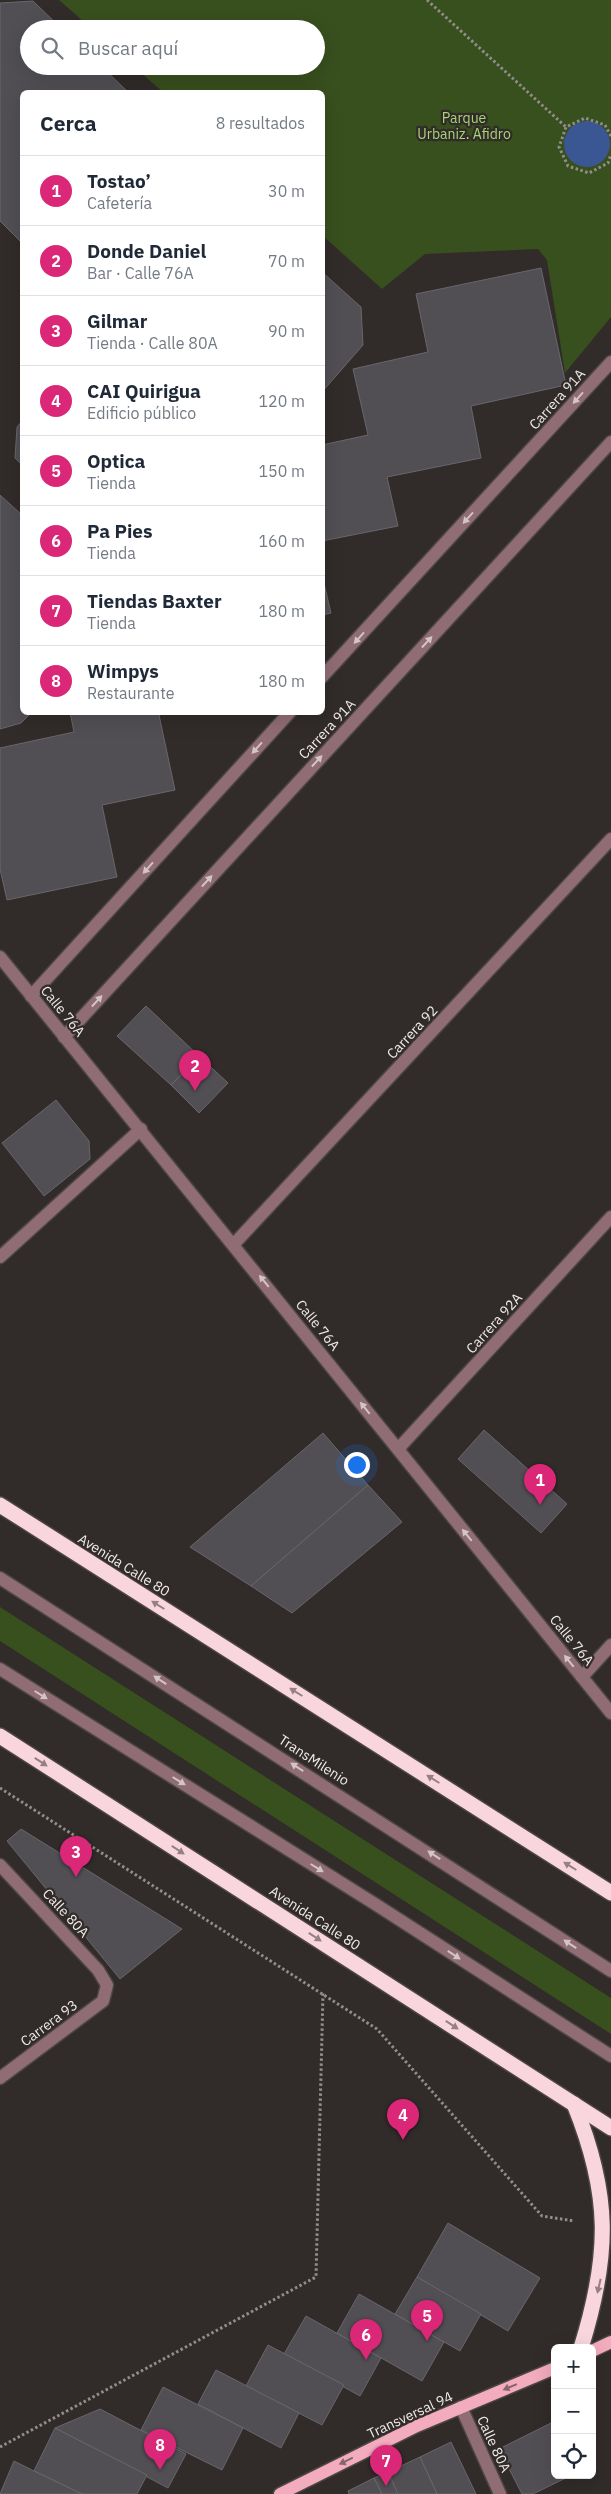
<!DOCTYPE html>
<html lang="es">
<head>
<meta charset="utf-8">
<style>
  :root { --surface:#fff; --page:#f6f6f7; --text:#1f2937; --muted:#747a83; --line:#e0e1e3; --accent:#db2777 }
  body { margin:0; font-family:"IBM Plex Sans",sans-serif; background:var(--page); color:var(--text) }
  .controls { position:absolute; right:15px; bottom:15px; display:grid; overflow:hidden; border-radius:8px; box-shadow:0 5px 20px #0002 }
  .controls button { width:45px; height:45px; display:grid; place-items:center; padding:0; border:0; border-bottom:1px solid var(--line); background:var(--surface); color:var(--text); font:25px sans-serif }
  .you { position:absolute; left:356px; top:1464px; width:18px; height:18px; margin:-12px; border:4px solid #fff; border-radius:50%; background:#1a73e8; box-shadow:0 0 0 8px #1a73e833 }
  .badge { display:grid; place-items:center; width:32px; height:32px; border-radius:50%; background:var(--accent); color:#fff; font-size:16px; font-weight:700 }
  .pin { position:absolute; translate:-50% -41px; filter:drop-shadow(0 1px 2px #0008) }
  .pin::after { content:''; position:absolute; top:26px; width:18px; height:15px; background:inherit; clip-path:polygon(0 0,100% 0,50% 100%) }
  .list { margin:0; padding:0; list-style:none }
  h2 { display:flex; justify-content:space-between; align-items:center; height:65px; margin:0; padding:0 20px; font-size:21px }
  h2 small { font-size:16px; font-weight:400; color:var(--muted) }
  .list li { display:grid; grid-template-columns:32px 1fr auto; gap:15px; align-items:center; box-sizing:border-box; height:70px; padding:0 20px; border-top:1px solid var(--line) }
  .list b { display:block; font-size:19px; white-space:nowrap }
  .list p { margin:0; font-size:16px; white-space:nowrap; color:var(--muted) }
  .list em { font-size:16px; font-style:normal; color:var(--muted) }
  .icon { flex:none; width:28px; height:28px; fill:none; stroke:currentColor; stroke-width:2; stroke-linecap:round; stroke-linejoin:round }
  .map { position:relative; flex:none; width:611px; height:2494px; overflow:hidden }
  .search { position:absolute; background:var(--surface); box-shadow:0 5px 20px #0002; left:20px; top:20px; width:305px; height:55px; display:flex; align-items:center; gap:12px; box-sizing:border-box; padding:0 18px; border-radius:28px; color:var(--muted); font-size:19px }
  .panel { position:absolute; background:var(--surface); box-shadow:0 5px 20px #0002; left:20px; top:90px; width:305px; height:625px; border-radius:8px }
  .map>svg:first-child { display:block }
  .green { fill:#384f1e }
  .water { fill:#3b5793 }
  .building { fill:#524f54; stroke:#69666c }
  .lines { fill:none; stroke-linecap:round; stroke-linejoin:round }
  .minor-casing { stroke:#4c4644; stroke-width:15 }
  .major-casing { stroke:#4c4644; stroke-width:15 }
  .highway-casing { stroke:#4c4644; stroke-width:18 }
  .path { stroke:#928d8b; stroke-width:3; stroke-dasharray:2.5 2.5; stroke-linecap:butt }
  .minor { stroke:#906c75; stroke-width:12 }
  .major { stroke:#f3abbe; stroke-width:12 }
  .highway { stroke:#f9d5de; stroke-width:15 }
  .oneway { fill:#d2c5c6 }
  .oneway2 { fill:#958084 }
  .oneway3 { fill:#88656c }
  .labels { text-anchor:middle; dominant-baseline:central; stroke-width:4.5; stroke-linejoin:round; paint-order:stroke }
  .park-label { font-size:14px; fill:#a8d677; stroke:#312b29 }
  .street-label { font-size:14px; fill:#efebe9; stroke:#312b29 }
</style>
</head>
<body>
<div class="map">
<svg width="611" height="2494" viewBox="0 0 611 2494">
  <rect width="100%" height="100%" fill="#312b29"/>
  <!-- green -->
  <g class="green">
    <path d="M59,0H611V317L565,373L547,260L538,249L425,254L382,289L323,236L322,92H163L133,66H316V29H92Z"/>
    <path d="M0,1607L611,1998V2034L0,1641Z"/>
  </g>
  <!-- water -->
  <circle class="water" cx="587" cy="144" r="23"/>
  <!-- building -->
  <g class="building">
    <path d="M33,1L62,29H29V66H101L128,92H22V243L0,221V3Z"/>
    <path d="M541,268L566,385L471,406L481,458L387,477L398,526L322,541V445L368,435L353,369L428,352L416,294Z"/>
    <path d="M322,272L361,307L363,345L322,392Z"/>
    <path d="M22,421V465L15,458L17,427Z"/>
    <path d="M0,495L22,515V712H32L21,723L0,729Z"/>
    <path d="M322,575L331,613L322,615Z"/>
    <path d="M70,712H173L159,715L175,790L102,805L117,877L7,900L0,869V748L74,732Z"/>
    <path d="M146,1006L199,1056L171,1085L117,1036Z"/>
    <path d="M199,1056L228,1083L199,1113L171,1085Z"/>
    <path d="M56,1100L89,1141L90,1159L44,1196L2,1143Z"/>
    <path d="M484,1430L567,1504L541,1533L458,1459Z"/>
    <path d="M323,1433L368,1485L251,1586L190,1547Z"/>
    <path d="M368,1485L402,1522L292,1613L251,1586Z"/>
    <path d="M21,1829L182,1929L120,1979L7,1841Z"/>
    <path d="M448,2223L540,2278L508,2331L417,2277Z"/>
    <path d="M417,2277L481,2314L460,2351L395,2314Z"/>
    <path d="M359,2294L444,2342L422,2381L337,2333Z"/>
    <path d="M306,2316L381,2358L360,2396L284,2354Z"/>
    <path d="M268,2345L344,2385L322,2425L246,2386Z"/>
    <path d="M216,2370L299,2413L281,2448L198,2404Z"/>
    <path d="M163,2387L243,2428L222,2470L141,2430Z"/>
    <path d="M100,2409L186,2454L168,2488L55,2428Z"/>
    <path d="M555,2421V2475H572L533,2494H522L499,2449Z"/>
    <path d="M55,2428L147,2475L137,2494H82L34,2471Z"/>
    <path d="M451,2442L476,2494H437L420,2457Z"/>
    <path d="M420,2457L437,2494H398L388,2472Z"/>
    <path d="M14,2461L34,2471L82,2494H0Z"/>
    <path d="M388,2472L398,2494H382L374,2478Z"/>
    <path d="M374,2478L382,2494H349L348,2491Z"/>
  </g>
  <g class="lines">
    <!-- minor casing -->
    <g class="minor-casing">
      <g id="minor">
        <path d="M322,677L611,362"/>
        <path d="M0,957L611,1713"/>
        <path d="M31,996L290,712"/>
        <path d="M64,1037L611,442"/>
        <path d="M234,1244L611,839"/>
        <path d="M0,1257L141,1129"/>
        <path d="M398,1449L611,1217"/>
        <path d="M0,1578L611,1971"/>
        <path d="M0,1669L375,1904L611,2056"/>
        <path d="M582,1677L611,1645"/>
        <path d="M0,1865L98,1970L107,1985L103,2001L0,2078"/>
        <path d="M461,2407L500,2494"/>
      </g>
    </g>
    <!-- major casing -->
    <g class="major-casing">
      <g id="major">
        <path d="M592,2351L611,2342"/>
        <path d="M280,2494L417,2426L555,2368"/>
      </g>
    </g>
    <!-- highway casing -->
    <g class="highway-casing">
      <g id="highway">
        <path d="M0,1505L611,1893"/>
        <path d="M0,1736L611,2128"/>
        <path d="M574,2104C611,2195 610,2255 581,2348"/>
      </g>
    </g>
    <!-- path -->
    <g class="path">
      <path d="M427,0L566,127"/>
      <path d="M611,136L605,125L585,118L566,127L559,147L568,166L589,173L608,163L611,154"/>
      <path d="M0,1788L377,2029L542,2216L574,2221"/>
      <path d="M0,2447L316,2277L323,1993"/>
    </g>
    <!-- minor -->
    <use href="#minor" class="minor"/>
    <!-- major -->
    <use href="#major" class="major"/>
    <!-- highway -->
    <use href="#highway" class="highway"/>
  </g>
  <!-- one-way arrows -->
  <defs><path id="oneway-solid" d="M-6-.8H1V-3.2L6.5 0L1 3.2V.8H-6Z" transform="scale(1.25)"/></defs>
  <g class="oneway">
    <use href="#oneway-solid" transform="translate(578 398) rotate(132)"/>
    <use href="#oneway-solid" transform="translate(468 518) rotate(132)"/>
    <use href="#oneway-solid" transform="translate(359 638) rotate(132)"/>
    <use href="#oneway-solid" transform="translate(427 642) rotate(-47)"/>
    <use href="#oneway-solid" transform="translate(257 748) rotate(132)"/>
    <use href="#oneway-solid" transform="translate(317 761) rotate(-47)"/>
    <use href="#oneway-solid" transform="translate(148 868) rotate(132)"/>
    <use href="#oneway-solid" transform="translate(207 881) rotate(-47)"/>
    <use href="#oneway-solid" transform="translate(97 1001) rotate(-47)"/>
    <use href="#oneway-solid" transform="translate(264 1281) rotate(-129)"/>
    <use href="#oneway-solid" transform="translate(365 1408) rotate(-129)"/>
    <use href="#oneway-solid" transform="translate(467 1535) rotate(-129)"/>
    <use href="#oneway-solid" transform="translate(569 1661) rotate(-129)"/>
    <use href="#oneway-solid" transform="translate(160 1680) rotate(-147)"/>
    <use href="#oneway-solid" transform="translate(41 1695) rotate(32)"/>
    <use href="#oneway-solid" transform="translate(297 1767) rotate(-147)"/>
    <use href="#oneway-solid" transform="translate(179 1781) rotate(32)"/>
    <use href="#oneway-solid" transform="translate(434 1855) rotate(-147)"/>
    <use href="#oneway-solid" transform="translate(317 1868) rotate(32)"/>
    <use href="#oneway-solid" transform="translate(570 1944) rotate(-147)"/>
    <use href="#oneway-solid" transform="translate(454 1955) rotate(33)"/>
  </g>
  <g class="oneway2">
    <use href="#oneway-solid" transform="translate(158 1605) rotate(-148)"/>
    <use href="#oneway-solid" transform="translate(296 1692) rotate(-148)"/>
    <use href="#oneway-solid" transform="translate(41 1762) rotate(33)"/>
    <use href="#oneway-solid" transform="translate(433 1779) rotate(-148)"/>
    <use href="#oneway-solid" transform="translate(178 1850) rotate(33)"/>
    <use href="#oneway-solid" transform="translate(570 1866) rotate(-148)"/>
    <use href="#oneway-solid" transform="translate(315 1937) rotate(33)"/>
    <use href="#oneway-solid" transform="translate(452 2025) rotate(33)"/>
    <use href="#oneway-solid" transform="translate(599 2286) rotate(103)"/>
  </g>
  <g class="oneway3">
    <use href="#oneway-solid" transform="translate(510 2387) rotate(157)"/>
    <use href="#oneway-solid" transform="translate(346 2461) rotate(154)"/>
  </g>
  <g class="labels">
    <!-- park labels -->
    <g class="park-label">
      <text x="464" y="118">Parque<tspan x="464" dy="16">Urbaniz. Afidro</tspan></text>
    </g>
    <!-- street labels -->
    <g class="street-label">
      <text transform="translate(557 399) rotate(-48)">Carrera 91A</text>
      <text transform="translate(327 729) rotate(-47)">Carrera 91A</text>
      <text transform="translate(63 1011) rotate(51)">Calle 76A</text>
      <text transform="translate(412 1032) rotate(-47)">Carrera 92</text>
      <text transform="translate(494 1323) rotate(-48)">Carrera 92A</text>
      <text transform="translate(318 1325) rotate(51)">Calle 76A</text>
      <text transform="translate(124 1565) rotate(32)">Avenida Calle 80</text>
      <text transform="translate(572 1640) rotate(51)">Calle 76A</text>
      <text transform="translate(314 1760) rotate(33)">TransMilenio</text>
      <text transform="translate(66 1913) rotate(47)">Calle 80A</text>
      <text transform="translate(315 1918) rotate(33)">Avenida Calle 80</text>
      <text transform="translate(49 2023) rotate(-37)">Carrera 93</text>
      <text transform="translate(410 2415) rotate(-25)">Transversal 94</text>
      <text transform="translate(494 2444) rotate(65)">Calle 80A</text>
    </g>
  </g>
</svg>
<div class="controls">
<button>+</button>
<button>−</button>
<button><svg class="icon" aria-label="locate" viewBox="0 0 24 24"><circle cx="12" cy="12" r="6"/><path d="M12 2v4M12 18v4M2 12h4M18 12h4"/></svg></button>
</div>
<div class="you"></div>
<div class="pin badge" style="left:540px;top:1505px">1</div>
<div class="pin badge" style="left:195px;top:1091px">2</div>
<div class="pin badge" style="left:76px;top:1877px">3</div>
<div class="pin badge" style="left:403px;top:2140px">4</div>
<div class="pin badge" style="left:427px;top:2341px">5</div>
<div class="pin badge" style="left:366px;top:2360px">6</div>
<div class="pin badge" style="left:386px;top:2486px">7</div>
<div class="pin badge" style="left:160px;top:2470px">8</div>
<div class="search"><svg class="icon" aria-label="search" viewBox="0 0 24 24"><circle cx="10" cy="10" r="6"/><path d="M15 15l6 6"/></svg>Buscar aquí</div>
<section class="panel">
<h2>Cerca<small>8 resultados</small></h2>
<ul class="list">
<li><span class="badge">1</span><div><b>Tostao’</b><p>Cafetería</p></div><em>30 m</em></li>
<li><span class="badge">2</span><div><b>Donde Daniel</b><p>Bar · Calle 76A</p></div><em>70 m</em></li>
<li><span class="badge">3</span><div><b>Gilmar</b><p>Tienda · Calle 80A</p></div><em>90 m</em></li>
<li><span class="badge">4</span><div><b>CAI Quirigua</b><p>Edificio público</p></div><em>120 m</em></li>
<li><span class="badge">5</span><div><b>Optica</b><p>Tienda</p></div><em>150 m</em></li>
<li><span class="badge">6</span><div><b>Pa Pies</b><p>Tienda</p></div><em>160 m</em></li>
<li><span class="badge">7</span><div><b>Tiendas Baxter</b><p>Tienda</p></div><em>180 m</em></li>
<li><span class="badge">8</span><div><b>Wimpys</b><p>Restaurante</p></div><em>180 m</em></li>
</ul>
</section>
</div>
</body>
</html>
